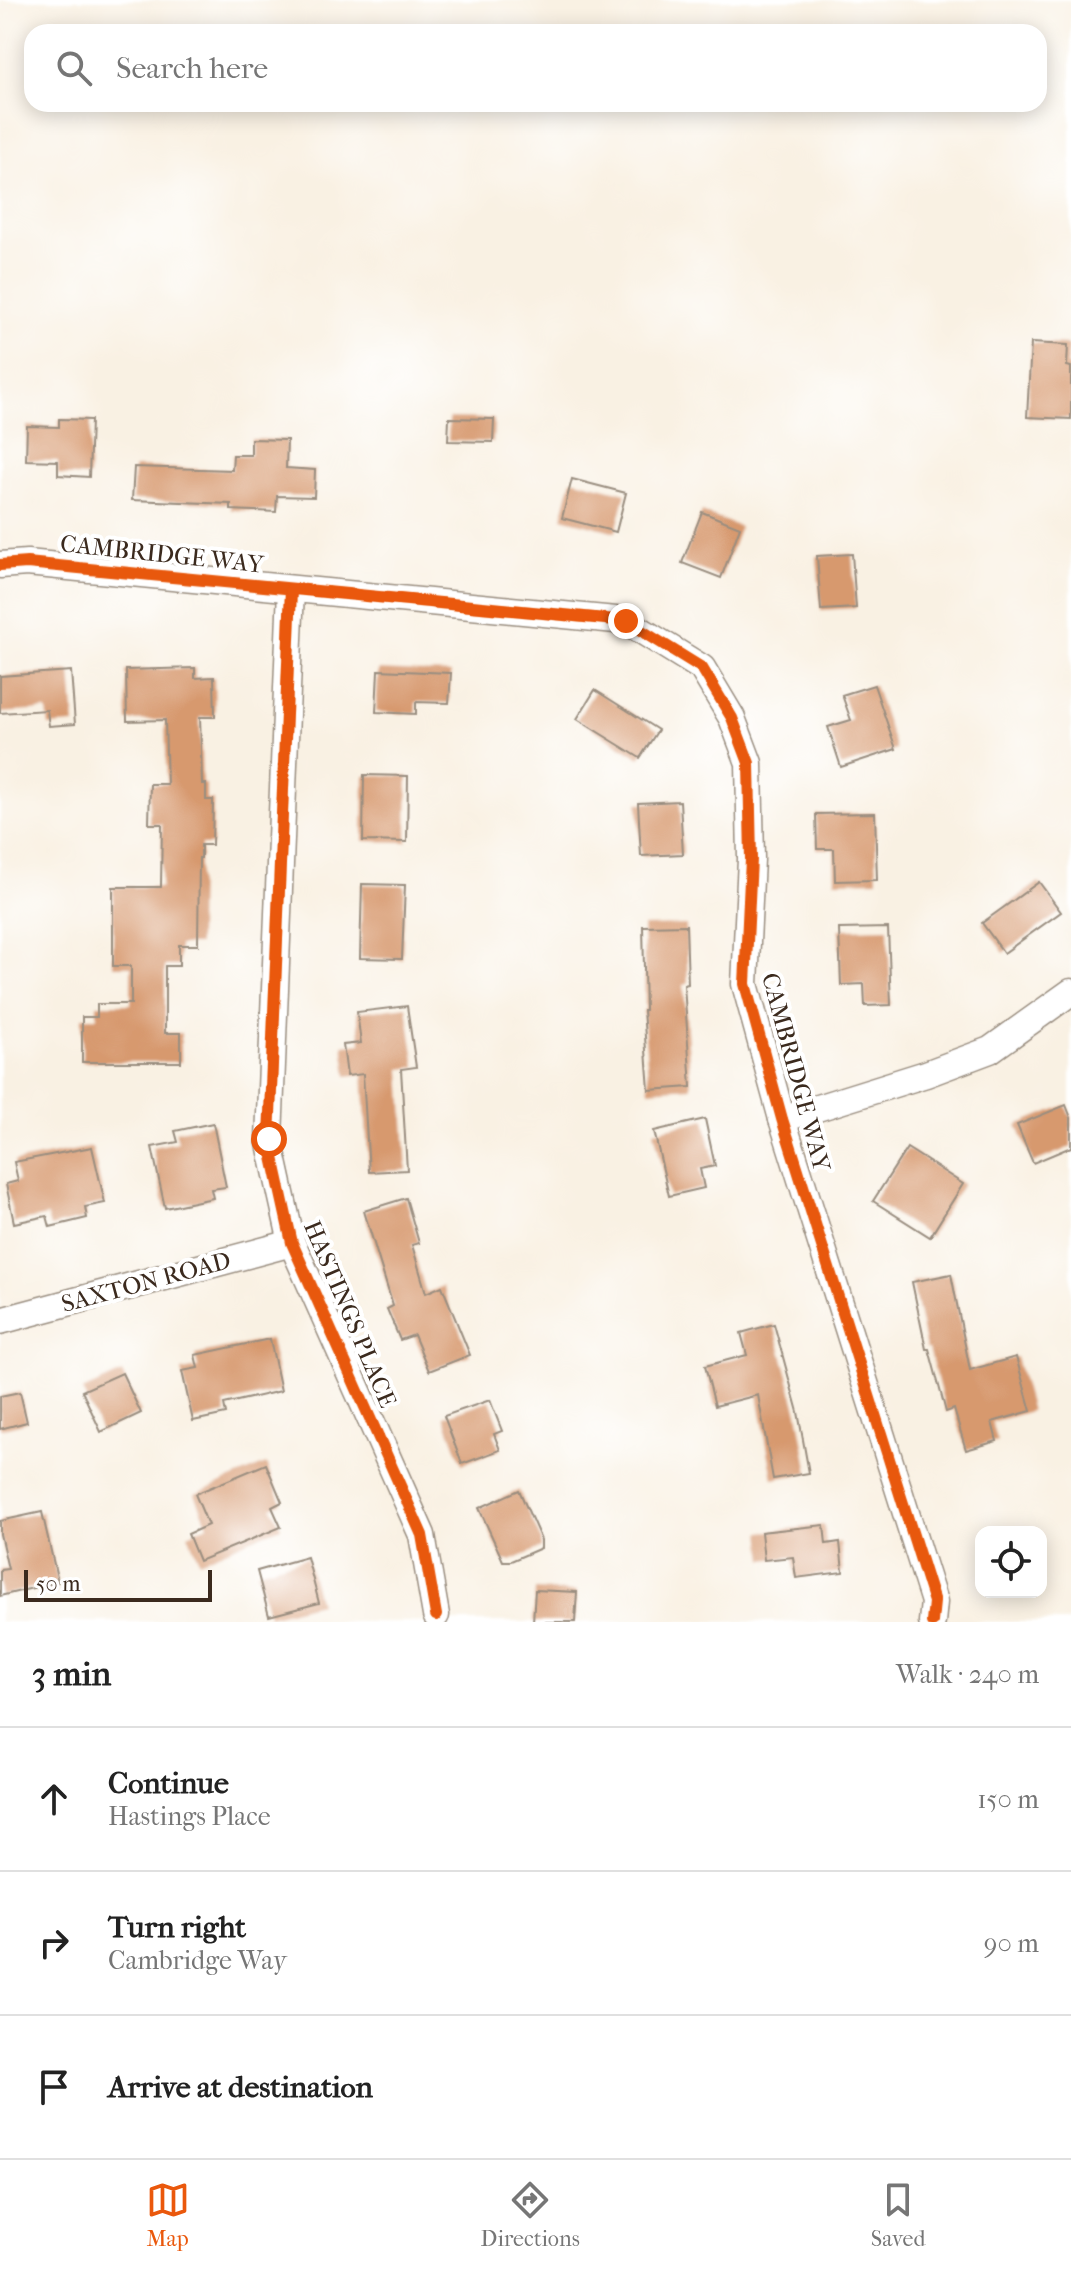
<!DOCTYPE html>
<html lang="en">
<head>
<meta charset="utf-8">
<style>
  :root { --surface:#fff; --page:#f6f6f6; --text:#222; --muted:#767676; --line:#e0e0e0; --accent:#ea580c }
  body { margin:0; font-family:"IM FELL French Canon",serif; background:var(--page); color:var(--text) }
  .controls { position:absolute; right:24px; bottom:24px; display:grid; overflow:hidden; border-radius:16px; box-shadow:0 4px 20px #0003 }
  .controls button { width:72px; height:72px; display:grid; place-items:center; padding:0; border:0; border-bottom:2px solid var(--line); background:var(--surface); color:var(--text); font:40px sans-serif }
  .scale { position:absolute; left:24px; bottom:20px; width:188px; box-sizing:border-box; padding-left:8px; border:4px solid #3b2a1e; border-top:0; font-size:22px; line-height:28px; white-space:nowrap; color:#3b2a1e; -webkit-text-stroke:6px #fff; paint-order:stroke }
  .stop { position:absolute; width:24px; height:24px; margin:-18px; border:6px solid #ea580c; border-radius:50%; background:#fff }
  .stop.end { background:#ea580c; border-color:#fff; box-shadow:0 2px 8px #0008 }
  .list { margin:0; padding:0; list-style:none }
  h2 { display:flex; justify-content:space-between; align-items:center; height:104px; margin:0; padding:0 32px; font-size:34px }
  h2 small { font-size:26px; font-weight:400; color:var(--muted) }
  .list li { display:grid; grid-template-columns:52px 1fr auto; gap:24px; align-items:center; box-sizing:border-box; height:144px; padding:0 32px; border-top:2px solid var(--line) }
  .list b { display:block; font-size:30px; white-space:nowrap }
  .list p { margin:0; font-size:26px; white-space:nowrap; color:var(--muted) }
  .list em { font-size:26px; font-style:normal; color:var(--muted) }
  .icon { flex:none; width:44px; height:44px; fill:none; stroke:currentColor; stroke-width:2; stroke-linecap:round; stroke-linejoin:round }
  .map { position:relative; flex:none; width:1071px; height:1622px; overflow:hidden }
  .search { position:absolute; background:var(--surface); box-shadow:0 4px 20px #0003; left:24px; right:24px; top:24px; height:88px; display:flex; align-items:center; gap:20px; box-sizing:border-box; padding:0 28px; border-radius:24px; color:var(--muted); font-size:30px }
  .sheet { height:536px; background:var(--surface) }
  nav { display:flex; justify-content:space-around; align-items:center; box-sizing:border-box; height:112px; border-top:2px solid var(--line); background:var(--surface); font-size:22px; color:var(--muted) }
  nav a { display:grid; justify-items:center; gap:4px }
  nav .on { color:var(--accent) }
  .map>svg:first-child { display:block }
  .building { fill:#d7996e }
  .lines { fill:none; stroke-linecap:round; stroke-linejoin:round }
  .minor-casing { stroke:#9a8e80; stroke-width:29 }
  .minor { stroke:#fff; stroke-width:26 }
  .cycleway-casing { stroke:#fff; stroke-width:17 }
  .cycleway { stroke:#e8590c; stroke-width:12 }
  .route { stroke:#ea580c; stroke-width:10 }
  .labels { text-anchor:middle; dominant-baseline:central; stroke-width:8; stroke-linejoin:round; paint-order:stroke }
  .street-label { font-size:24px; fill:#3b2a1e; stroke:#fff }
</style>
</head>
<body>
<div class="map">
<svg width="1071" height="1622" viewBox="0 0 1071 1622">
  <rect width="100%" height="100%" fill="#fff"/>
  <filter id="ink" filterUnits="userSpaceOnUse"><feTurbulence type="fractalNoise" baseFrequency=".0125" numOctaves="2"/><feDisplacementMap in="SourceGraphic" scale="16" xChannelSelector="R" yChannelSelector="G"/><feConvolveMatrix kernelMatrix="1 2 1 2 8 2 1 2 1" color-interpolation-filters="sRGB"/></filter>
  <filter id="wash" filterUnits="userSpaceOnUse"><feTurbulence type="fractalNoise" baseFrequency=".006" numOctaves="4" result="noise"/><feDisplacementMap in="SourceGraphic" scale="32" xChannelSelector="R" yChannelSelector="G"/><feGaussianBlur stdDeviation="1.8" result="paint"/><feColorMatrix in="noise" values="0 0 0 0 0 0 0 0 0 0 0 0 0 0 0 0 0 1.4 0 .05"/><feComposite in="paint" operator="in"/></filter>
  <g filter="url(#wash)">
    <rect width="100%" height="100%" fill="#f9f1e3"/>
    <g id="blocks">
      <!-- building -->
      <g class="building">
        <path d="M1031,343L1068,345L1067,366L1071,367V419L1027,417Z"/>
        <path d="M449,418L494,419L493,442L448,441Z"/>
        <path d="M59,419L91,420L89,477L58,475V461L26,460L27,426L59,427Z"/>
        <path d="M251,439L287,440L286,468L315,470L314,497L277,496L276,512L231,510V504L132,500L134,467L232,470L233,455H251Z"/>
        <path d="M572,479L626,493L616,532L562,518Z"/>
        <path d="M702,512L740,527L721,578L682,563Z"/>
        <path d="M852,554L856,608L821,610L817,556Z"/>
        <path d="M195,668V678L214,677L215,717H200L202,784H206V800H213L212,845H201V858H199L198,945H179V966H165V1033H181V1062H82V1017H97V1004H131V966H113V887H161L162,824H149L150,784H167L165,720L127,721L126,670Z"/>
        <path d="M378,670L451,673L449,703L416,702V714L376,712Z"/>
        <path d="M71,671L75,724L49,726L47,710L0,713V676Z"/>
        <path d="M874,685L896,749L841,767L828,727L851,720L842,695Z"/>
        <path d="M595,690L658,730L640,758L577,719Z"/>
        <path d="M364,775L408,776L407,842L363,841Z"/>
        <path d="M680,801L683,854L641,856L638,803Z"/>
        <path d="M875,813L877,880L835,881L834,849H817L816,814Z"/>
        <path d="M1039,882L1061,912L1004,953L982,923Z"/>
        <path d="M362,884L405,885L402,959L360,958Z"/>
        <path d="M686,925L688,984L684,985L691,1087L649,1090L643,1010H645L643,926Z"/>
        <path d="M888,928L891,1005L865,1006L864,984L841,985L839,929Z"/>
        <path d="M407,1006L416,1067L401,1069L407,1170L369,1172L363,1074L347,1076L343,1045L361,1043L357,1012Z"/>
        <path d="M1066,1105L1071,1118V1147L1033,1163L1017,1125Z"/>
        <path d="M705,1119L715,1166L700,1169L704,1188L669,1196L654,1131Z"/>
        <path d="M213,1123L226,1187L211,1189L213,1198L165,1208L152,1147L178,1142L175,1131Z"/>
        <path d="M92,1147L105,1203L85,1207L87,1218L50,1227L47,1216L14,1223L6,1184L18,1181L14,1162Z"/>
        <path d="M907,1148L963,1184L930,1237L873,1201Z"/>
        <path d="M406,1198L419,1243L412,1245L426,1293L442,1286L470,1355L429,1371L414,1335L400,1340L387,1309L393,1306L364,1211Z"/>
        <path d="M951,1274L970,1370L1016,1357L1031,1411L992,1422L997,1441L966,1450L954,1409L946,1412L929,1349H926L912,1282Z"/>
        <path d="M774,1324L798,1412L809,1473L773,1479L758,1395L715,1406L705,1366L747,1355L741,1333Z"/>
        <path d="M270,1339L281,1391L224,1404L226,1414L193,1421L182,1371L198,1368L195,1355Z"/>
        <path d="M122,1373L141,1413L101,1432L82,1391Z"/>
        <path d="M20,1392L27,1422L0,1429V1396Z"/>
        <path d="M490,1400L502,1431L494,1434L500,1450L462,1464L444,1416Z"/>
        <path d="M266,1464L282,1502L272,1507L281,1527L199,1561L188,1534L208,1525L195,1494Z"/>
        <path d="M519,1490L541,1540V1548L511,1561H503L479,1508Z"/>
        <path d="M42,1512L58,1582L0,1596V1570L8,1569L0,1534V1521Z"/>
        <path d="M824,1525L826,1544L840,1542L843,1572L796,1578L793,1557L764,1560L761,1532Z"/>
        <path d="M307,1557L319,1603L269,1616L257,1571Z"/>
        <path d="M535,1590L577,1592L575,1622H533Z"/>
      </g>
    </g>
  </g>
  <g filter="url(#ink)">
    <use href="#blocks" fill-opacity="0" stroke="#9a8e80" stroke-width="2"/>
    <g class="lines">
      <!-- minor casing -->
      <g class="minor-casing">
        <g id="minor">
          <path d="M0,565L27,563L626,621L702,668L732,718L749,763L751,859L745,984L782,1119L934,1602L932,1622"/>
          <path d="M291,589L269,1139L292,1243L422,1535L436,1615"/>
          <path d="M782,1119L926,1074L990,1050L1071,992"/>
          <path d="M0,1321L292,1243"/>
        </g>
      </g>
      <!-- minor -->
      <use href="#minor" class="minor"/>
      <!-- cycleway casing -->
      <g class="cycleway-casing">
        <g id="cycleway">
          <path d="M0,565L27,563L626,621L702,668L732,718L749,763L751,859L745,984L782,1119L934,1602L932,1622"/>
          <path d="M291,589L269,1139L292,1243L422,1535L436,1615"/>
        </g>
      </g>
      <!-- cycleway -->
      <use href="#cycleway" class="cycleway"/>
    </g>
  </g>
  <g class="lines" filter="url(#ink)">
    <!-- route -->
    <path class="route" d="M269,1139L291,589L626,621"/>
  </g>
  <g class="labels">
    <!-- street labels -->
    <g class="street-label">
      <text transform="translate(162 554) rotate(6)">CAMBRIDGE WAY</text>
      <text transform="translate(796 1072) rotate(75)">CAMBRIDGE WAY</text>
      <text transform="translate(146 1282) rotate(-15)">SAXTON ROAD</text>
      <text transform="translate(350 1314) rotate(67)">HASTINGS PLACE</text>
    </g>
  </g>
</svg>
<div class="controls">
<button><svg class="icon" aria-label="locate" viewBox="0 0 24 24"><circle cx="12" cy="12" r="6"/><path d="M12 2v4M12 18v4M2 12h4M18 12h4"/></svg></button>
</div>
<div class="scale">50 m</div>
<div class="stop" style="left:269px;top:1139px"></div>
<div class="stop end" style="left:626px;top:621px"></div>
<div class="search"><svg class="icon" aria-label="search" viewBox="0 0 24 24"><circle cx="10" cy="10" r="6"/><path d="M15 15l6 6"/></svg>Search here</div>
</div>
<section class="sheet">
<h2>3 min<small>Walk · 240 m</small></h2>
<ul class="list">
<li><svg class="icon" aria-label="ahead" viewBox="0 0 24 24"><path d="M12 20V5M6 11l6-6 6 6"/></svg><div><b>Continue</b><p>Hastings Place</p></div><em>150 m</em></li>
<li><svg class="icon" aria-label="right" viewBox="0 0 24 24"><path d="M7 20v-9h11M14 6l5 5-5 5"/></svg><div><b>Turn right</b><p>Cambridge Way</p></div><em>90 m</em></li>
<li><svg class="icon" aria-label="arrive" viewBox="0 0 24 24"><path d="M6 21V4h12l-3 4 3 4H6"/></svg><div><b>Arrive at destination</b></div></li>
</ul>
</section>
<nav>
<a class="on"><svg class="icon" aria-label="map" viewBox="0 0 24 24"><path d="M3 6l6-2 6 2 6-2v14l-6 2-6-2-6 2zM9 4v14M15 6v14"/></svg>Map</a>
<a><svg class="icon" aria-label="directions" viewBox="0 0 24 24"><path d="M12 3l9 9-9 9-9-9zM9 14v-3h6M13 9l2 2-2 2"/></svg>Directions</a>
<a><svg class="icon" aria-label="saved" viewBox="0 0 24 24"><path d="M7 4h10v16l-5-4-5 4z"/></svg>Saved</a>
</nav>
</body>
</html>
